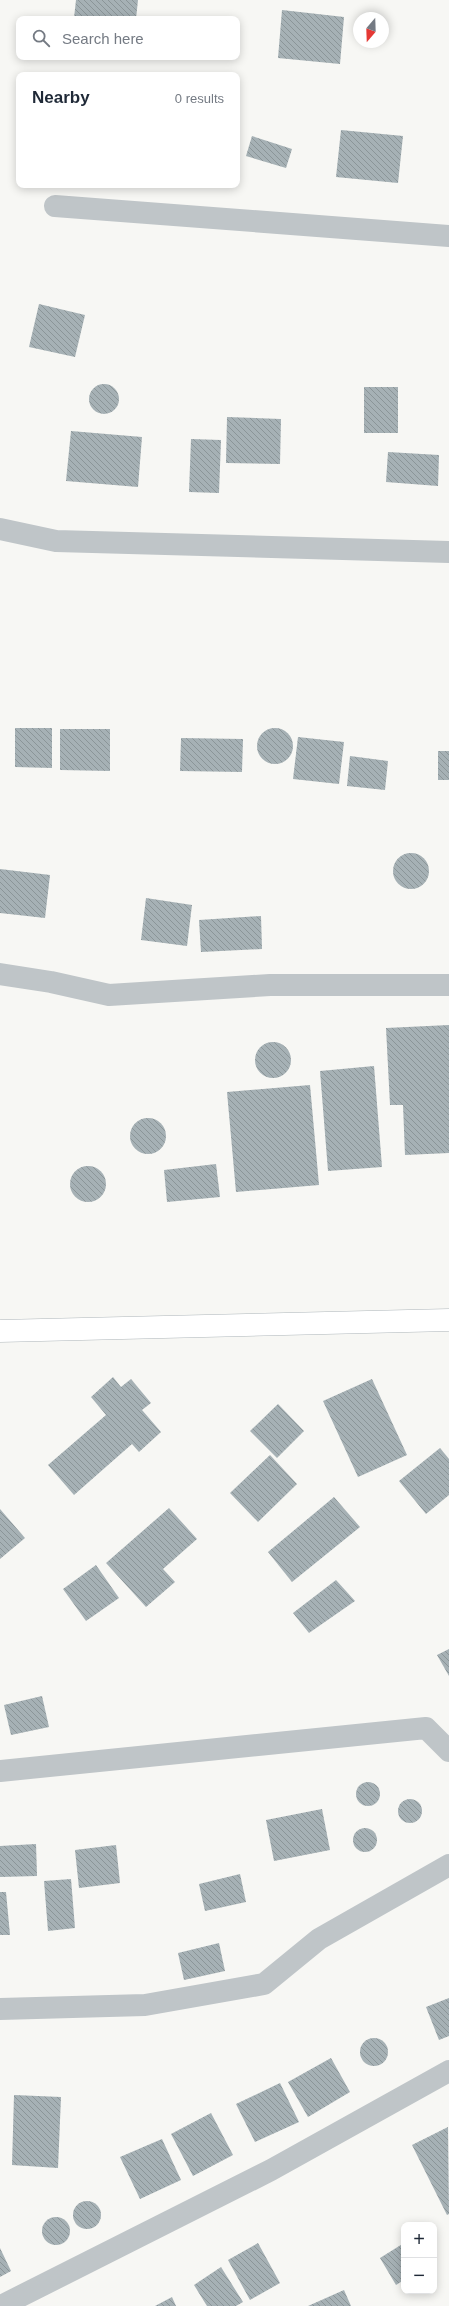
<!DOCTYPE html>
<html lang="en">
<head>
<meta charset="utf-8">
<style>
  :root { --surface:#fff; --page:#f2f2f3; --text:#1f2937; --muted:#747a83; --line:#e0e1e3 }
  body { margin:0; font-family:Arial,sans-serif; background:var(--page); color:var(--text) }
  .controls { position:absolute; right:12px; bottom:12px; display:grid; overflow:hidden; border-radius:8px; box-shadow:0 2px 10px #0003 }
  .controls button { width:36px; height:36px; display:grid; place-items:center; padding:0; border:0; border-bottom:1px solid var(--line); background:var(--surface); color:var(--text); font:20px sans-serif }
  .compass { position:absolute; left:353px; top:12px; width:36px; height:36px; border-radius:50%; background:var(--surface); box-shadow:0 2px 10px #0003; rotate:199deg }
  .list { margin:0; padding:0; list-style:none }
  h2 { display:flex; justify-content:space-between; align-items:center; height:52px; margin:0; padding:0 16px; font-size:17px }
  h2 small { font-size:13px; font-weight:400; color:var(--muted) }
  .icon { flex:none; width:22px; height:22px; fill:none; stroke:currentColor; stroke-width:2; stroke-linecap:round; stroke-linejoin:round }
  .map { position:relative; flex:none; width:449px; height:2306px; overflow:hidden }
  .search { position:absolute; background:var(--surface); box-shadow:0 2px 10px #0003; left:16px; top:16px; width:224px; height:44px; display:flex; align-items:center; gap:10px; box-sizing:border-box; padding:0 14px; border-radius:8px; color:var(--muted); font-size:15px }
  .panel { position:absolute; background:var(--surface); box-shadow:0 2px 10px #0003; left:16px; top:72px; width:224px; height:116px; border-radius:8px }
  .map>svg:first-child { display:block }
  .building { fill:url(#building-back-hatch) }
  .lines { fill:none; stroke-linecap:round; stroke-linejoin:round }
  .secondary-casing { stroke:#afb7bb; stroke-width:23 }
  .street { stroke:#bfc5c8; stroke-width:22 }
  .secondary { stroke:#fff; stroke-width:22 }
</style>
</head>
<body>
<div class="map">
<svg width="449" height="2306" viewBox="0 0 449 2306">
  <defs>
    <pattern id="building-back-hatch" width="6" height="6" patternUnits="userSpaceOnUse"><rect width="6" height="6" fill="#a6b1b5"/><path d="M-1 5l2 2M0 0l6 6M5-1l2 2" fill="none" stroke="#8b9598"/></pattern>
  </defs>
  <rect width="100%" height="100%" fill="#f7f7f4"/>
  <!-- building -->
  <g class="building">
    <path d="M76,0H138L136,19L74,18Z"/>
    <path d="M282,10L344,17L340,64L278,58Z"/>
    <path d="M341,130L403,136L398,183L336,177Z"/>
    <path d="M252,136L292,149L286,168L246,156Z"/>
    <path d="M39,304L85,315L75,357L29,347Z"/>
    <circle cx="104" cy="399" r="15"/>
    <rect x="364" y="387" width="34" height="46"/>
    <path d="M227,417L281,419L280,464L226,463Z"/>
    <path d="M71,431L142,437L138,487L66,481Z"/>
    <path d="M191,439L221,440L219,493L189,492Z"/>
    <path d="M388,452L439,455L438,486L386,482Z"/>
    <circle cx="275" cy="746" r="18"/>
    <path d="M15,728H52V768L15,767Z"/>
    <path d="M60,729H110V771L60,770Z"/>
    <path d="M298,737L344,742L339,784L293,779Z"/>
    <path d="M181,738L243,739L242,772L180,771Z"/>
    <rect x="438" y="751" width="11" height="29"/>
    <path d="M350,756L388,761L385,790L347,786Z"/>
    <circle cx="411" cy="871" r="18"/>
    <path d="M0,869L50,875L45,918L0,913Z"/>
    <path d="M146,898L192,905L187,946L141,940Z"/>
    <path d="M261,916L262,949L201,952L199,920Z"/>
    <path d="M449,1025V1153L405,1155L403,1105H390L386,1028Z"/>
    <circle cx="273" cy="1060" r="18"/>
    <path d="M374,1066L382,1167L328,1171L320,1071Z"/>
    <path d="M310,1085L319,1185L236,1192L227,1092Z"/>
    <circle cx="148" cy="1136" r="18"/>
    <path d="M216,1164L220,1197L167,1202L164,1170Z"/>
    <circle cx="88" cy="1184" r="18"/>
    <path d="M113,1377L121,1387L131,1379L151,1403L142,1410L161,1432L139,1452L132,1444L74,1495L48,1465L106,1415L91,1397Z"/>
    <path d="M372,1379L407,1455L358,1477L323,1401Z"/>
    <path d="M278,1404L304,1431L277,1458L250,1431Z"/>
    <path d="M440,1448L449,1459V1495L426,1514L399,1481Z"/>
    <path d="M270,1455L297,1484L258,1522L230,1493Z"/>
    <path d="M334,1497L360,1527L292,1582L268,1552Z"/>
    <path d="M169,1508L197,1539L163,1569L175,1582L146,1607L106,1563Z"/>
    <path d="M0,1509L25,1538L0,1559Z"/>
    <path d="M96,1565L119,1598L86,1621L63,1589Z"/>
    <path d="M336,1580L355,1601L309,1633L293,1613Z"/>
    <path d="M449,1649V1676L437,1655Z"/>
    <path d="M42,1696L49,1727L11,1735L4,1705Z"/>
    <circle cx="368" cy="1794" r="12"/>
    <circle cx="410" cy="1811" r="12"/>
    <path d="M322,1809L330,1850L274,1861L266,1820Z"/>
    <circle cx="365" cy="1840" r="12"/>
    <path d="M36,1844L37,1876L0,1877V1846Z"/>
    <path d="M116,1845L120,1883L79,1888L75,1850Z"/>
    <path d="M240,1874L246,1902L205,1911L199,1884Z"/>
    <path d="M71,1879L75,1928L48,1931L44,1881Z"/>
    <path d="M0,1892H6L10,1935H0Z"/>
    <path d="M219,1943L225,1971L184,1980L178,1953Z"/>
    <path d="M449,1998V2036L439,2040L426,2007Z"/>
    <circle cx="374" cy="2052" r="14"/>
    <path d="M331,2058L350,2092L308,2117L288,2082Z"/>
    <path d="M280,2083L299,2122L255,2142L236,2104Z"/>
    <path d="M14,2095L61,2097L58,2168L12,2165Z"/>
    <path d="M211,2113L233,2155L193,2176L171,2134Z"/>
    <path d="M448,2127L449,2214L447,2215L412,2145Z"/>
    <path d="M162,2139L181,2180L140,2199L120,2157Z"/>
    <circle cx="87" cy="2215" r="14"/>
    <circle cx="56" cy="2231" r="14"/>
    <path d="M258,2243L280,2283L250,2300L228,2260Z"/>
    <path d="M404,2243V2280L396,2285L380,2258Z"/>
    <path d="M0,2248L11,2271L0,2277Z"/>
    <path d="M221,2267L243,2302L236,2306H207L194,2285Z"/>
    <path d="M344,2290L351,2306H308Z"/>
    <path d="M172,2297L176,2306H155Z"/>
  </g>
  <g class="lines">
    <!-- secondary casing -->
    <g class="secondary-casing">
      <path id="secondary" d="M0,1331L449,1320"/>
    </g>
    <!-- street -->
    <g class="street">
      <path d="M55,206L449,236"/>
      <path d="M0,529L56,541L449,552"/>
      <path d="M0,974L51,982L109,995L270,985H449"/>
      <path d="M0,1771L426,1728L449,1751"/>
      <path d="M0,2009L145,2005L264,1984L319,1939L449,1865"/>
      <path d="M1,2306L271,2170L449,2071"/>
    </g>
    <!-- secondary -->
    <use href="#secondary" class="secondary"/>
  </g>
</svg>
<div class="controls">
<button>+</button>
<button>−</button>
</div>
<svg class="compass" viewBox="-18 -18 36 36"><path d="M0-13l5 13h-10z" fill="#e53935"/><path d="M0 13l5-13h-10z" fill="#747a83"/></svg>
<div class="search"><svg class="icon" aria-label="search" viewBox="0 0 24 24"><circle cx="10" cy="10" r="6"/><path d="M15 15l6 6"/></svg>Search here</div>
<section class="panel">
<h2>Nearby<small>0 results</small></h2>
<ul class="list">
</ul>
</section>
</div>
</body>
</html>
